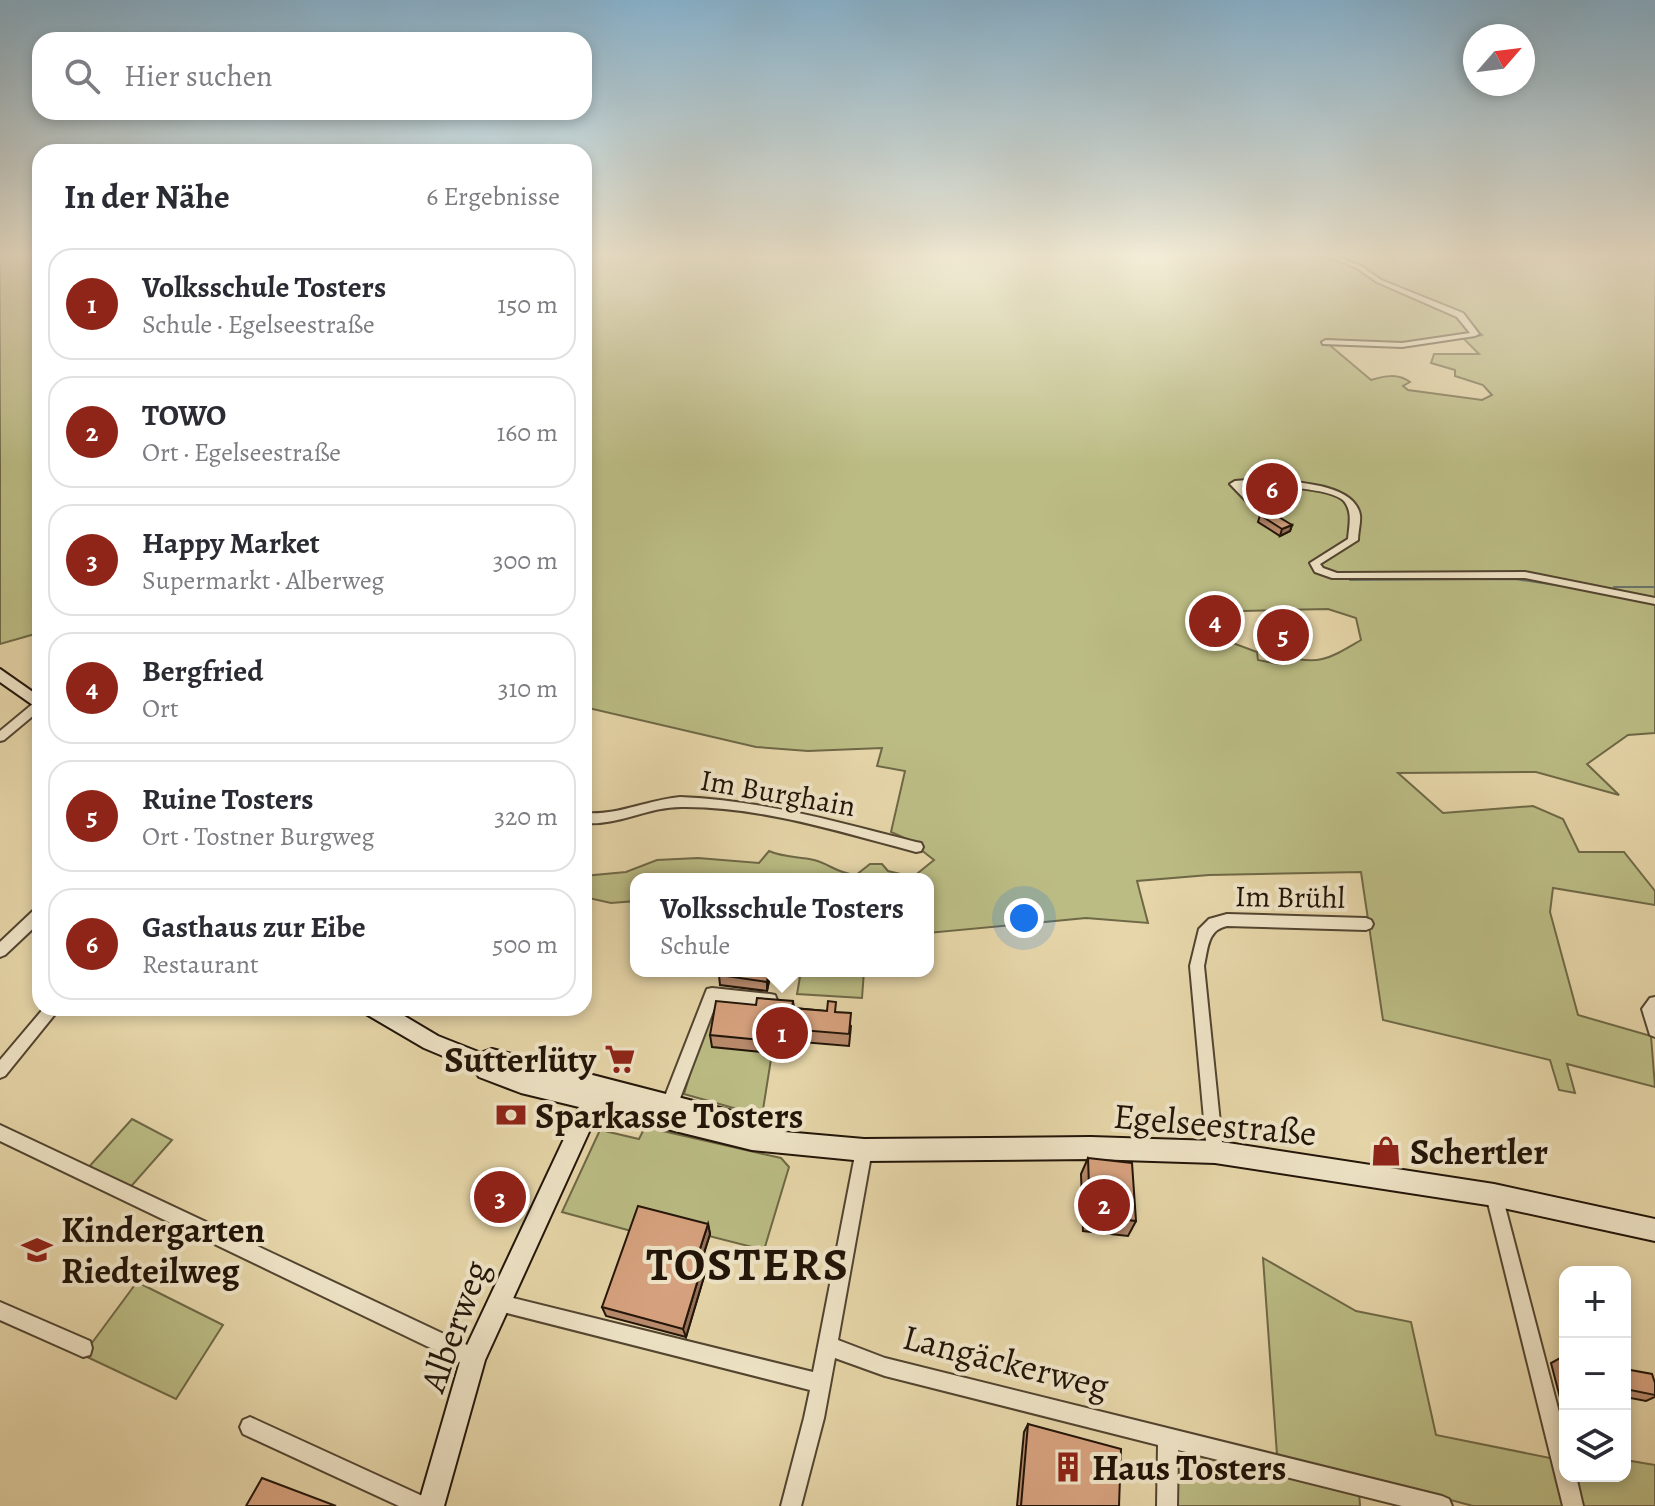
<!DOCTYPE html>
<html lang="de">
<head>
<meta charset="utf-8">
<style>
  :root { --surface:#fff; --page:#f2f2f3; --text:#2b2b33; --muted:#7c7c81; --line:#e1e1e2; --accent:#8f2418 }
  body { margin:0; font-family:Alegreya,serif; background:var(--page); color:var(--text) }
  .controls { position:absolute; right:24px; bottom:24px; display:grid; overflow:hidden; border-radius:16px; box-shadow:0 4px 12px #0003 }
  .controls button { width:72px; height:72px; display:grid; place-items:center; padding:0; border:0; border-bottom:2px solid var(--line); background:var(--surface); color:var(--text); font:40px sans-serif }
  .compass { position:absolute; left:1463px; top:24px; width:72px; height:72px; border-radius:50%; background:var(--surface); box-shadow:0 4px 12px #0003; rotate:62deg }
  .you { position:absolute; left:1024px; top:918px; width:28px; height:28px; margin:-20px; border:6px solid #fff; border-radius:50%; background:#1a73e8; box-shadow:0 0 0 12px #1a73e833 }
  .badge { display:grid; place-items:center; width:52px; height:52px; border-radius:50%; background:var(--accent); color:#fff; font-size:26px; font-weight:700 }
  .pin { position:absolute; translate:-50% -50%; border:4px solid #fff; box-shadow:0 2px 8px #0006 }
  .popup { position:absolute; left:630px; top:873px; width:304px; height:104px; box-sizing:border-box; display:grid; place-content:center; border-radius:16px; background:var(--surface); filter:drop-shadow(0 2px 6px #0005); font-size:26px; white-space:nowrap; color:var(--muted) }
  .popup b { font-size:30px; color:var(--text) }
  .popup::after { content:''; position:absolute; left:50%; top:100%; margin-left:-16px; border:16px solid transparent; border-top-color:var(--surface) }
  .list { margin:0; padding:0; list-style:none }
  h2 { display:flex; justify-content:space-between; align-items:center; height:104px; margin:0; padding:0 32px; font-size:34px }
  h2 small { font-size:26px; font-weight:400; color:var(--muted) }
  .list li { display:grid; grid-template-columns:52px 1fr auto; gap:24px; align-items:center; box-sizing:border-box; height:112px; margin:0 16px 16px; padding:0 16px; border:2px solid var(--line); border-radius:24px }
  .list b { display:block; font-size:30px; white-space:nowrap }
  .list p { margin:0; font-size:26px; white-space:nowrap; color:var(--muted) }
  .list em { font-size:26px; font-style:normal; color:var(--muted) }
  .icon { flex:none; width:44px; height:44px; fill:none; stroke:currentColor; stroke-width:2; stroke-linecap:round; stroke-linejoin:round }
  .map { position:relative; flex:none; width:1655px; height:1506px; overflow:hidden }
  .search { position:absolute; background:var(--surface); box-shadow:0 4px 12px #0003; left:32px; top:32px; width:560px; height:88px; display:flex; align-items:center; gap:20px; box-sizing:border-box; padding:0 28px; border-radius:24px; color:var(--muted); font-size:30px }
  .panel { position:absolute; background:var(--surface); box-shadow:0 4px 12px #0003; left:32px; top:144px; width:560px; height:872px; border-radius:24px }
  .map>svg:first-child { display:block }
  .green { fill:#bbbc84; stroke:#6e6846; stroke-width:2; fill-rule:evenodd }
  .lines { fill:none; stroke-linecap:round; stroke-linejoin:round }
  .stream { stroke:#69766d; stroke-width:2 }
  .street-casing { stroke:#524430; stroke-width:4 }
  .secondary-casing { stroke:#211408; stroke-width:4 }
  .street { fill:#efe4c7; fill-rule:evenodd }
  .secondary { fill:#efe4c7; fill-rule:evenodd }
  .wall { fill:#b98b6d; stroke:#211408; stroke-width:2 }
  .shaded-wall { fill:#967159; stroke:#211408; stroke-width:2 }
  .building { fill:#d7a27f; stroke:#211408; stroke-width:2 }
  .labels { text-anchor:middle; dominant-baseline:central; stroke-width:8; stroke-linejoin:round; paint-order:stroke }
  .street-label { font-size:30px; fill:#211408; stroke:#efe4c7 }
  .near-poi-label { font-size:36px; font-weight:bold; fill:#211408; stroke:#efe4c7; text-anchor:start }
  .near-street-label { font-size:36px; fill:#211408; stroke:#efe4c7 }
  .near-district-label { font-size:46px; font-weight:bold; letter-spacing:2px; fill:#211408; stroke:#efe4c7 }
</style>
</head>
<body>
<div class="map">
<svg width="1655" height="1506" viewBox="0 0 1655 1506">
  <rect width="100%" height="100%" fill="#e6d6a9"/>
  <filter id="stains"><feTurbulence type="fractalNoise" baseFrequency=".0025" numOctaves="4"/><feColorMatrix values="0 0 0 0 .2 0 0 0 0 .09 0 0 0 0 .02 0 0 0 .5 -.17"/></filter>
  <radialGradient id="worn" r=".72"><stop offset=".6" stop-color="#630" stop-opacity="0"/><stop offset="1" stop-color="#630" stop-opacity=".3"/></radialGradient>
  <!-- green -->
  <g class="green">
    <path d="M0,255H40V641L35,634L0,644Z"/>
    <path d="M584,255H1325L1357,267L1376,282L1459,315L1472,334L1407,344L1326,342L1371,380C1384,376 1398,373 1410,382L1403,386L1408,390L1482,400L1492,395L1483,385L1455,376V370L1431,363L1434,354H1479L1463,338L1483,335L1477,333L1468,319L1330,255H1655V733L1628,735L1587,764L1619,795L1536,772L1398,773L1443,813L1533,806L1563,819L1579,852H1624L1655,891V905L1553,888L1550,912L1578,1015L1651,1036L1655,1087L1567,1064L1575,1093L1559,1090L1550,1060L1383,1020L1361,872L1209,875L1137,881L1148,923L1086,918L928,933V879H636V901L611,903L584,897V876L626,872L657,860L698,858L759,863L769,851C785,858 798,856 814,860C830,864 836,873 856,875L870,864H882L888,871L913,877L934,860L920,849V845L891,832L905,771L877,766L882,748L808,751L756,747L584,707ZM1199,603L1243,611L1328,609L1356,618L1361,640C1330,658 1320,666 1284,656L1278,664L1258,660L1257,652L1222,639L1212,641L1196,631Z"/>
    <path d="M801,971H864L862,998L797,994Z"/>
    <path d="M719,1007L772,1053L762,1116L684,1094L709,1011Z"/>
    <path d="M132,1119L172,1140L127,1191L87,1169Z"/>
    <path d="M645,1127L781,1158L789,1167L764,1250L642,1219L635,1232L562,1212L600,1130L639,1139Z"/>
    <path d="M1263,1258L1356,1311L1411,1322L1436,1435L1565,1461V1476H1625V1460L1655,1465V1506H1473L1358,1475L1360,1506H1176V1447L1278,1469Z"/>
    <path d="M137,1282L223,1325L176,1399L83,1355Z"/>
  </g>
  <g class="lines">
    <!-- stream -->
    <g class="stream">
      <path d="M1350,580L1515,579L1589,590"/>
      <path d="M1614,587H1655"/>
    </g>
    <!-- street casing -->
    <g class="street-casing">
      <g id="street">
        <path d="M1325,255H1333L1361,266L1381,280L1463,313L1479,334L1475,336L1402,347L1323,344L1322,342L1326,340L1402,343L1470,333L1457,317L1377,282L1357,268Z"/>
        <path d="M1260,479C1287,482 1354,481 1360,515C1361,522 1358,532 1358,540L1320,564L1323,568L1337,573L1525,572L1655,598V604L1525,578H1332L1315,572L1310,563L1348,539C1349,526 1353,512 1344,501C1331,487 1262,485 1242,486L1265,510L1263,512H1257L1230,484L1235,481Z"/>
        <path d="M40,701V710L4,740L0,741V731L35,702Z"/>
        <path d="M680,797C761,800 838,822 916,842L921,843L923,847L921,851L916,852C840,832 760,806 681,807C647,807 618,826 584,823V813C617,816 647,800 680,797Z"/>
        <path d="M40,907V922L5,955L0,957V942L35,909Z"/>
        <path d="M1227,914L1366,918L1371,920L1373,924L1371,928L1366,930L1227,926C1207,930 1208,949 1204,966L1223,1152L1221,1158L1215,1160L1209,1158L1207,1152L1190,966L1199,929L1209,919Z"/>
        <path d="M712,988L770,994L775,995L777,1000L775,1005L770,1006L717,1001L676,1109L674,1114L668,1117L662,1114L660,1109L705,994L707,989Z"/>
        <path d="M1655,997V1037L1650,1035L1642,1009L1650,998Z"/>
        <path d="M44,1008H60L5,1076L0,1078V1060Z"/>
        <path d="M0,1125L480,1351L482,1358L480,1365L473,1367L466,1365L0,1141Z"/>
        <path d="M864,1142L870,1144L872,1150L838,1340L885,1358L1442,1496L1449,1499L1452,1506H1402L1178,1450L1177,1506H1157L1158,1445L885,1376L835,1358L824,1418L801,1506H781L804,1418L810,1390L491,1309L488,1303L491,1297L497,1294L813,1372L856,1150L858,1144Z"/>
        <path d="M1494,1187L1500,1189L1502,1195L1565,1435V1476H1576L1583,1506H1563L1486,1195L1488,1189Z"/>
        <path d="M0,1302L90,1341L92,1348L90,1355L83,1357L0,1320Z"/>
        <path d="M250,1417L429,1499L432,1506H399L243,1434L240,1427L243,1420Z"/>
      </g>
    </g>
    <!-- secondary casing -->
    <g class="secondary-casing">
      <g id="secondary">
        <path d="M0,669L40,697V710L0,682Z"/>
        <path d="M363,1008H391L438,1036L481,1053L492,1049L759,1118L767,1121L773,1131L864,1139L1091,1137L1215,1141L1494,1184L1655,1219V1241L1494,1206L1215,1163L1091,1159L864,1161L752,1150L598,1112L485,1360L444,1506H418L461,1358L579,1107L521,1093L479,1077L474,1069L424,1048L366,1014Z"/>
      </g>
    </g>
    <!-- street -->
    <use href="#street" class="street"/>
    <!-- secondary -->
    <use href="#secondary" class="secondary"/>
  </g>
  <!-- wall -->
  <g class="wall">
    <path d="M1260,515L1292,525L1290,531L1280,536L1258,522Z"/>
    <path d="M1204,608L1231,621L1228,628L1212,630L1202,614Z"/>
    <path d="M720,971H771L767,991L720,985L719,975Z"/>
    <path d="M793,1001L794,1008L836,1012L851,1026L849,1046L790,1041L788,1058L772,1057L771,1053L712,1047L710,1035L756,1005Z"/>
    <path d="M1088,1158L1136,1221L1128,1236L1083,1231L1081,1174Z"/>
    <path d="M708,1224L710,1234L702,1260L706,1270L686,1337L606,1316L602,1307Z"/>
    <path d="M1562,1357H1565V1417L1551,1363Z"/>
    <path d="M1625,1369L1655,1383V1397L1646,1401L1625,1397Z"/>
    <path d="M1028,1424L1119,1506H1017L1024,1432Z"/>
  </g>
  <!-- shaded-wall -->
  <g class="shaded-wall">
    <path d="M1292,525L1290,531L1280,536L1282,529Z"/>
    <path d="M769,971H771L767,991V982Z"/>
    <path d="M789,1029L790,1041L788,1058L787,1046Z"/>
    <path d="M708,1224L710,1234L699,1268L697,1258Z"/>
    <path d="M704,1260L706,1270L686,1337L683,1329Z"/>
  </g>
  <!-- building -->
  <g class="building">
    <path d="M1269,511L1292,525L1282,529L1260,515Z"/>
    <path d="M1219,606L1231,621L1215,623L1204,608Z"/>
    <path d="M720,971H769L767,982L719,975Z"/>
    <path d="M757,998L793,1001L792,1008L827,1011L828,1001L836,1002L835,1012L851,1013L849,1034L789,1029L787,1046L771,1045V1041L710,1035L716,1001L756,1005Z"/>
    <path d="M1088,1158L1132,1163L1136,1221L1090,1215Z"/>
    <path d="M638,1206L708,1224L697,1258L704,1260L683,1329L602,1307Z"/>
    <path d="M1625,1369L1652,1374L1655,1383V1395L1625,1389Z"/>
    <path d="M1028,1424L1121,1449L1119,1506H1021Z"/>
    <path d="M262,1478L336,1506H246Z"/>
  </g>
  <!-- sky -->
  <linearGradient id="sky" x2="0" y2="1"><stop stop-color="#88b5d2"/><stop offset="0.55" stop-color="#f4edd8"/><stop offset="1" stop-color="#f4edd8" stop-opacity="0"/></linearGradient>
  <rect width="1655" height="465" fill="url(#sky)"/>
  <!-- icons -->
  <defs>
    <g id="supermarket-bare" transform="scale(2.4)"><path d="M-6-5.5h2.5l.6 2H6L4.5 2H-2.5L-4.4-4H-6ZM-1.5 3.2a1.3 1.3 0 1 0 .1 0ZM3 3.2a1.3 1.3 0 1 0 .1 0Z" fill="#8f2418" stroke="#efe4c7" stroke-width="2.5" paint-order="stroke"/></g>
    <g id="bank-bare" transform="scale(2.4)"><path d="M-6-4H6V4H-6ZM0-2.3a2.3 2.3 0 1 0 0 4.6a2.3 2.3 0 1 0 0-4.6Z" fill="#8f2418" stroke="#efe4c7" stroke-width="2.5" paint-order="stroke"/></g>
    <g id="shop-bare" transform="scale(2.4)"><path d="M-5-2.5h2.3a2.7 3.5 0 0 1 5.4 0H5L5.5 6h-11ZM-1.5-2.5h3a1.5 2.3 0 0 0-3 0Z" fill="#8f2418" stroke="#efe4c7" stroke-width="2.5" paint-order="stroke"/></g>
    <g id="school-bare" transform="scale(2.4)"><path d="M0-5L7-2L0 1L-7-2ZM-4 1L0 2.5L4 1V4Q0 6-4 4Z" fill="#8f2418" stroke="#efe4c7" stroke-width="2.5" paint-order="stroke"/></g>
    <g id="building-bare" transform="scale(2.4)"><path d="M-4-6H4V6H1V3H-1V6H-4ZM-2.5-4.3h1.7v1.8h-1.7ZM.8-4.3h1.7v1.8H.8ZM-2.5-1h1.7V.8h-1.7ZM.8-1h1.7V.8H.8Z" fill="#8f2418" stroke="#efe4c7" stroke-width="2.5" paint-order="stroke"/></g>
  </defs>
  <g fill-rule="evenodd">
    <use href="#supermarket-bare" x="620" y="1059"/>
    <use href="#bank-bare" x="511" y="1115"/>
    <use href="#shop-bare" x="1386" y="1151"/>
    <use href="#school-bare" x="37" y="1250"/>
    <use href="#building-bare" x="1068" y="1467"/>
  </g>
  <g class="labels">
    <!-- street labels -->
    <g class="street-label">
      <text transform="translate(778 793) rotate(10)">Im Burghain</text>
      <text transform="translate(1290 897) rotate(1)">Im Brühl</text>
    </g>
    <!-- near-poi labels -->
    <g class="near-poi-label">
      <text x="596" y="1059" text-anchor="end">Sutterlüty</text>
      <text x="535" y="1115">Sparkasse Tosters</text>
      <text x="1410" y="1151">Schertler</text>
      <text x="61" y="1229">Kindergarten<tspan x="61" dy="41">Riedteilweg</tspan></text>
      <text x="1092" y="1467">Haus Tosters</text>
    </g>
    <!-- near-street labels -->
    <g class="near-street-label">
      <text transform="translate(1215 1124) rotate(5)">Egelseestraße</text>
      <text transform="translate(454 1326) rotate(-70)">Alberweg</text>
      <text transform="translate(1006 1361) rotate(14)">Langäckerweg</text>
    </g>
    <!-- near-district labels -->
    <g class="near-district-label">
      <text x="748" y="1264">TOSTERS</text>
    </g>
  </g>
  <rect width="100%" height="100%" filter="url(#stains)"/>
  <rect width="100%" height="100%" fill="url(#worn)"/>
</svg>
<div class="controls">
<button>+</button>
<button>−</button>
<button><svg class="icon" aria-label="layers" viewBox="0 0 24 24"><path d="M12 4l9 5-9 5-9-5zM3 14l9 5 9-5"/></svg></button>
</div>
<svg class="compass" viewBox="-18 -18 36 36"><path d="M0-13l5 13h-10z" fill="#e53935"/><path d="M0 13l5-13h-10z" fill="#7c7c81"/></svg>
<div class="you"></div>
<div class="pin badge" style="left:782px;top:1033px">1</div>
<div class="popup"><b>Volksschule Tosters</b>Schule</div>
<div class="pin badge" style="left:1104px;top:1205px">2</div>
<div class="pin badge" style="left:500px;top:1197px">3</div>
<div class="pin badge" style="left:1215px;top:621px">4</div>
<div class="pin badge" style="left:1283px;top:635px">5</div>
<div class="pin badge" style="left:1272px;top:489px">6</div>
<div class="search"><svg class="icon" aria-label="search" viewBox="0 0 24 24"><circle cx="10" cy="10" r="6"/><path d="M15 15l6 6"/></svg>Hier suchen</div>
<section class="panel">
<h2>In der Nähe<small>6 Ergebnisse</small></h2>
<ul class="list">
<li><span class="badge">1</span><div><b>Volksschule Tosters</b><p>Schule · Egelseestraße</p></div><em>150 m</em></li>
<li><span class="badge">2</span><div><b>TOWO</b><p>Ort · Egelseestraße</p></div><em>160 m</em></li>
<li><span class="badge">3</span><div><b>Happy Market</b><p>Supermarkt · Alberweg</p></div><em>300 m</em></li>
<li><span class="badge">4</span><div><b>Bergfried</b><p>Ort</p></div><em>310 m</em></li>
<li><span class="badge">5</span><div><b>Ruine Tosters</b><p>Ort · Tostner Burgweg</p></div><em>320 m</em></li>
<li><span class="badge">6</span><div><b>Gasthaus zur Eibe</b><p>Restaurant</p></div><em>500 m</em></li>
</ul>
</section>
</div>
</body>
</html>
